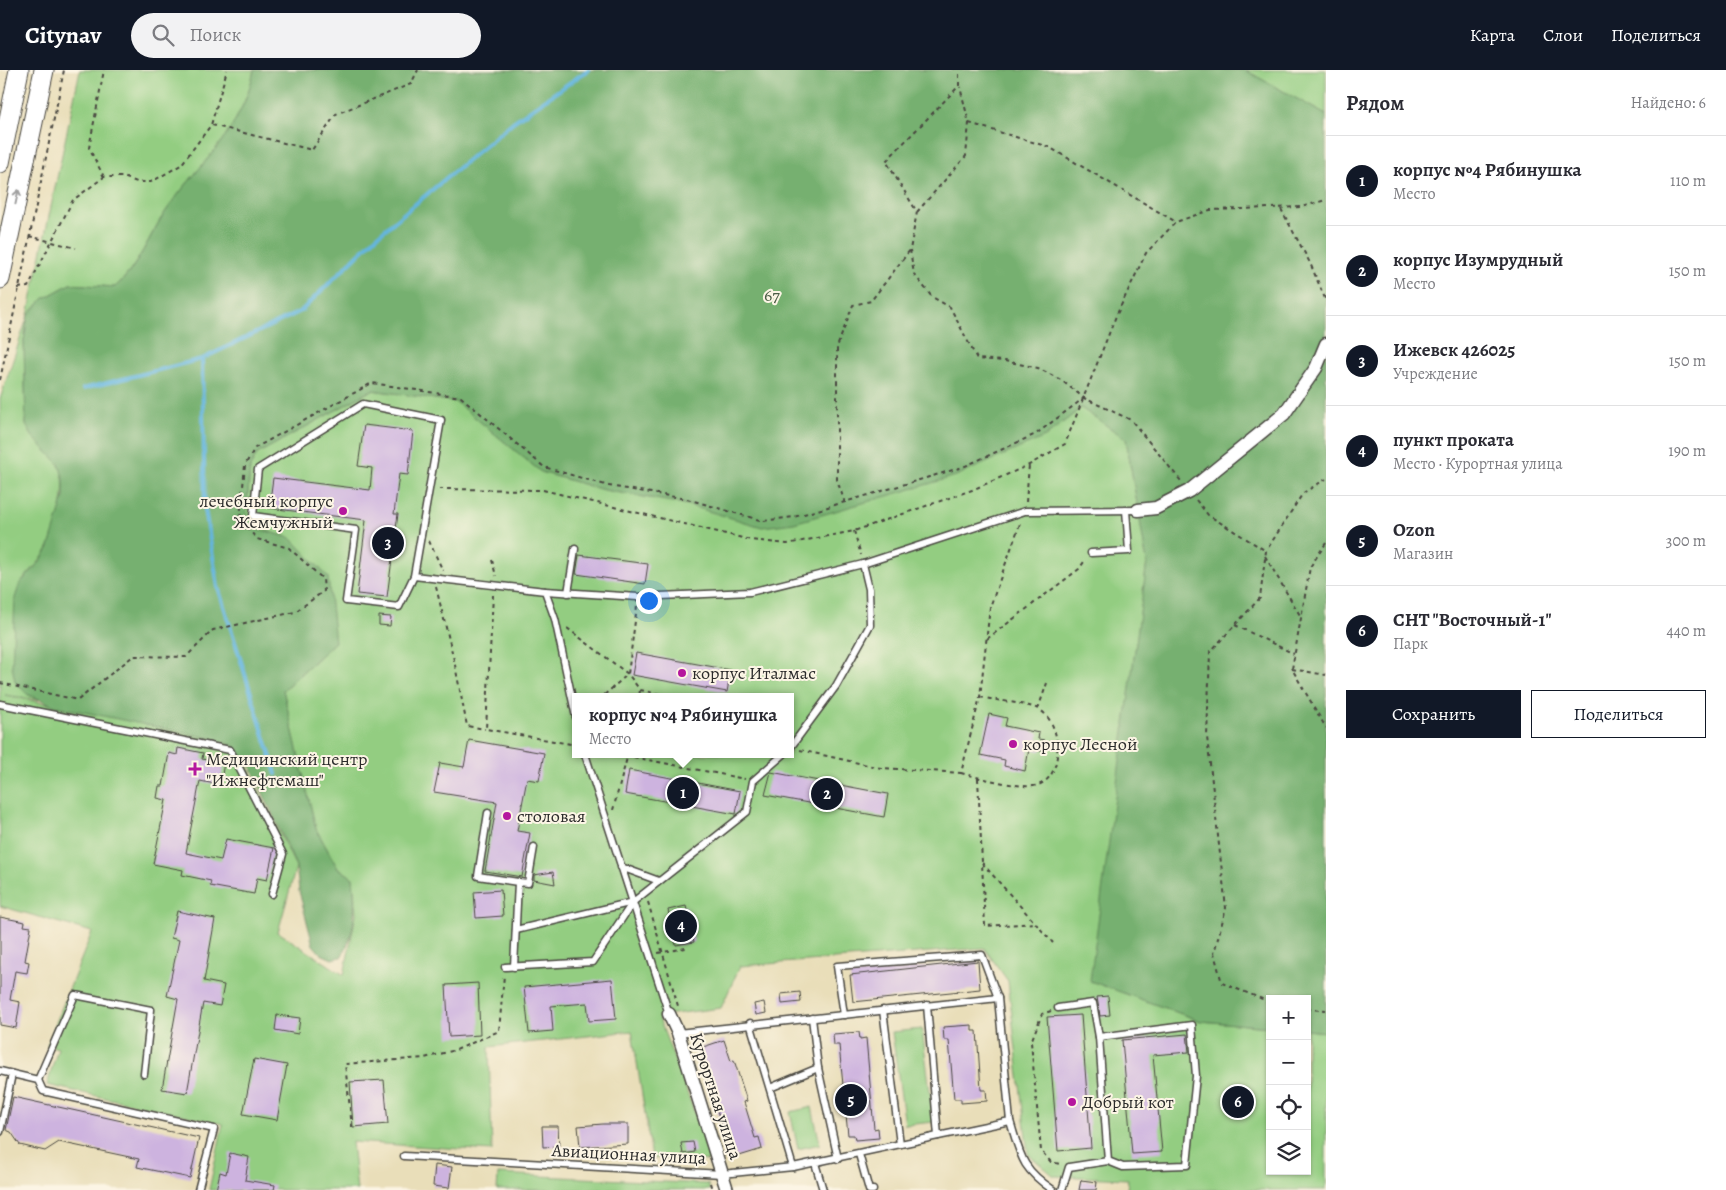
<!DOCTYPE html>
<html lang="ru">
<head>
<meta charset="utf-8">
<style>
  :root { --surface:#fff; --page:#f2f2f3; --text:#2b2b33; --muted:#7c7c81; --line:#e1e1e2; --accent:#111827 }
  body { margin:0; font-family:Alegreya,serif; background:var(--page); color:var(--text) }
  .controls { position:absolute; right:15px; bottom:15px; display:grid; overflow:hidden; border-radius:0px; box-shadow:0 1px 4px #0004 }
  .controls button { width:45px; height:45px; display:grid; place-items:center; padding:0; border:0; border-bottom:1px solid var(--line); background:var(--surface); color:var(--text); font:25px sans-serif }
  .you { position:absolute; left:648px; top:530px; width:18px; height:18px; margin:-12px; border:4px solid #fff; border-radius:50%; background:#1a73e8; box-shadow:0 0 0 8px #1a73e833 }
  .badge { display:grid; place-items:center; width:32px; height:32px; border-radius:50%; background:var(--accent); color:#fff; font-size:16px; font-weight:700 }
  .pin { position:absolute; translate:-50% -50%; border:2px solid #fff; box-shadow:0 1px 5px #0006 }
  .popup { position:absolute; left:572px; top:623px; width:222px; height:65px; box-sizing:border-box; display:grid; place-content:center; border-radius:0px; background:var(--surface); filter:drop-shadow(0 1px 4px #0005); font-size:16px; white-space:nowrap; color:var(--muted) }
  .popup b { font-size:19px; color:var(--text) }
  .popup::after { content:''; position:absolute; left:50%; top:100%; margin-left:-10px; border:10px solid transparent; border-top-color:var(--surface) }
  .list { margin:0; padding:0; list-style:none }
  h2 { display:flex; justify-content:space-between; align-items:center; height:65px; margin:0; padding:0 20px; font-size:21px }
  h2 small { font-size:16px; font-weight:400; color:var(--muted) }
  .list li { display:grid; grid-template-columns:32px 1fr auto; gap:15px; align-items:center; box-sizing:border-box; height:90px; padding:0 20px; border-top:1px solid var(--line) }
  .list b { display:block; font-size:19px; white-space:nowrap }
  .list p { margin:0; font-size:16px; white-space:nowrap; color:var(--muted) }
  .list em { font-size:16px; font-style:normal; color:var(--muted) }
  .actions { display:flex; gap:10px; padding:15px 20px }
  .actions a { flex:1; padding:11px 0; border:1px solid var(--accent); border-radius:0px; text-align:center; font-size:18px; color:var(--accent) }
  .actions .main { background:var(--accent); color:#fff }
  .icon { flex:none; width:28px; height:28px; fill:none; stroke:currentColor; stroke-width:2; stroke-linecap:round; stroke-linejoin:round }
  .map { position:relative; flex:none; width:1326px; height:1120px; overflow:hidden }
  header { display:flex; align-items:center; gap:30px; box-sizing:border-box; height:70px; padding:0 25px; background:var(--accent); color:#fff }
  header strong { font-size:24px }
  nav { display:flex; gap:28px; margin-inline-start:auto; font-size:18px }
  .search { width:350px; height:45px; background:var(--page); display:flex; align-items:center; gap:12px; box-sizing:border-box; padding:0 18px; border-radius:28px; color:var(--muted); font-size:19px }
  main { display:flex }
  aside { flex:1; background:var(--surface) }
  .map>svg:first-child { display:block }
  .green { fill:#93cd81; stroke:#5f7c56; fill-rule:evenodd }
  .forest { fill:#76b06f; stroke:#506e4d }
  .lines { fill:none; stroke-linecap:round; stroke-linejoin:round }
  .stream { stroke:#64b6e0; stroke-width:4 }
  .building { fill:#cdb3df }
  .lane-casing { stroke:#484640; stroke-width:9 }
  .street-casing { stroke:#484640; stroke-width:15 }
  .primary-casing { stroke:#484640; stroke-width:21 }
  .path { stroke:#484640; stroke-width:2; stroke-dasharray:4 4; stroke-linecap:butt }
  .lane { stroke:#fff; stroke-width:6 }
  .street { stroke:#fff; stroke-width:12 }
  .primary { stroke:#fff; stroke-width:19 }
  .oneway { stroke:#a0a0a0 }
  .poi-dot { fill:#b5179e; stroke:#fcf5e5; stroke-width:2 }
  .labels { text-anchor:middle; dominant-baseline:central; stroke-width:4; stroke-linejoin:round; paint-order:stroke }
  .park-label { font-size:18px; fill:#4a5c45; stroke:#fcf5e5 }
  .poi-label { font-size:18px; fill:#2b2b2b; stroke:#fcf5e5; text-anchor:start }
  .street-label { font-size:18px; fill:#2b2b2b; stroke:#fcf5e5 }
</style>
</head>
<body>
<header>
<strong>Citynav</strong>
<div class="search"><svg class="icon" aria-label="search" viewBox="0 0 24 24"><circle cx="10" cy="10" r="6"/><path d="M15 15l6 6"/></svg>Поиск</div>
<nav><a>Карта</a><a>Слои</a><a>Поделиться</a></nav>
</header>
<main>
<div class="map">
<svg width="1326" height="1120" viewBox="0 0 1326 1120">
  <rect width="100%" height="100%" fill="#fcf5e5"/>
  <filter id="ink" filterUnits="userSpaceOnUse"><feTurbulence type="fractalNoise" baseFrequency=".02" numOctaves="2"/><feDisplacementMap in="SourceGraphic" scale="10" xChannelSelector="R" yChannelSelector="G"/><feConvolveMatrix kernelMatrix="1 2 1 2 8 2 1 2 1" color-interpolation-filters="sRGB"/></filter>
  <filter id="wash" filterUnits="userSpaceOnUse"><feTurbulence type="fractalNoise" baseFrequency=".0096" numOctaves="4" result="noise"/><feDisplacementMap in="SourceGraphic" scale="20" xChannelSelector="R" yChannelSelector="G"/><feGaussianBlur stdDeviation="1.12" result="paint"/><feColorMatrix in="noise" values="0 0 0 0 0 0 0 0 0 0 0 0 0 0 0 0 0 1.4 0 .05"/><feComposite in="paint" operator="in"/></filter>
  <g filter="url(#wash)">
    <rect width="100%" height="100%" fill="#e9deb9"/>
    <!-- green -->
    <g class="green">
      <path d="M80,0H254C242,62 200,92 166,141C149,165 138,198 115,217L70,214L43,229L28,245L24,271L26,355C35,372 49,379 58,393C71,412 58,457 49,476C42,491 30,501 20,513L27,624L39,630L5,625L236,673L296,797L278,862L344,905L356,844L353,808L337,797L316,759L283,620L335,572L291,468L255,458L246,448L250,397L257,384L372,320L457,332L541,402L604,420L684,434L1045,367L1081,338L1126,368L1147,492L1091,911L1201,951L1270,957V1101H1307V960L1326,962V1120H1127L1128,1109L1054,1106L1028,1084L1008,911L984,878L740,896L721,938L658,946L713,1091L652,1088L632,961L489,977L492,1081L352,1072L357,1120H209L223,1054L47,1015L58,978L47,975L92,862L0,836V329L28,245ZM576,627H790V684H576Z"/>
      <path d="M1245,0H1326V45Z"/>
      <path d="M922,959L934,1052L905,1055L892,962Z"/>
      <path d="M812,1037L820,1074L798,1079L790,1042Z"/>
      <path d="M498,1104L708,1114L710,1120H497Z"/>
    </g>
    <!-- forest -->
    <path class="forest" d="M254,0H1245L1326,45V962L1307,960V929H1270V957L1201,951L1090,911L1147,492L1126,369L1081,338L1045,367L956,406L794,453L762,457L684,434L604,420L541,402L456,332L372,320L257,384L250,397L246,448L255,458L291,468L328,507L335,572L283,620L316,759L337,797L353,808C355,835 357,863 341,887L332,889L321,884L313,875L299,821L296,796L251,697L235,676L214,669L55,636L27,624L15,612L12,596L15,528L20,513L39,493L49,477L64,427V410L59,394L32,366L26,355L24,271L28,245L43,229L70,214L115,217C138,199 149,165 166,141C200,92 242,62 254,0Z"/>
    <g class="lines">
      <!-- stream -->
      <g class="stream">
        <path d="M202,289L205,440L218,517L276,704"/>
        <path d="M83,319L202,289L301,241L376,167L513,52L588,0"/>
      </g>
    </g>
    <g id="blocks">
      <!-- building -->
      <g class="building">
        <path d="M364,355L413,361L408,405L399,404L394,444H398L387,527L357,524L366,450L269,438L273,408L370,420L372,398L358,396Z"/>
        <path d="M579,485L648,494L645,514L576,504Z"/>
        <path d="M379,546L391,547L390,556L379,555Z"/>
        <path d="M636,583L731,600L727,622L632,605Z"/>
        <path d="M989,644L1007,648L1005,656L1039,663L1038,669L1044,670L1041,681L1029,679L1025,701L1004,696L1005,690L980,685Z"/>
        <path d="M469,670L544,683L539,711L527,709L517,761L530,763L522,807L485,801L497,732L434,722L440,693L464,697Z"/>
        <path d="M178,678L203,683L202,689L224,693L220,715L200,711L186,783L221,790L226,769L274,778L267,810L257,808L254,824L210,816L211,811L182,805L183,800L153,794L166,730L157,728L159,716H163L169,683L177,685Z"/>
        <path d="M629,700L740,721L736,744L625,724Z"/>
        <path d="M771,702L888,724L884,747L765,725Z"/>
        <path d="M553,802L555,814L534,810V805Z"/>
        <path d="M501,820L503,846L476,848L474,822Z"/>
        <path d="M686,836L694,872L676,875L668,840Z"/>
        <path d="M177,841L215,849L204,911L224,915L220,936L203,933L187,1023L162,1019L178,929L167,926L179,870L171,868Z"/>
        <path d="M0,847L25,852L24,856L31,857L25,891L29,892L27,903L15,901L10,930L20,932L16,958L0,955Z"/>
        <path d="M978,891L980,919L853,932L850,905Z"/>
        <path d="M612,909L616,949L589,951L587,933L551,936L553,961L529,963L524,917Z"/>
        <path d="M478,913L480,965L449,967L446,915Z"/>
        <path d="M800,922L801,932L782,934L781,924Z"/>
        <path d="M1108,926L1110,945L1100,946L1097,927Z"/>
        <path d="M764,932L766,943L756,945L754,934Z"/>
        <path d="M277,945L300,948L298,964L275,960Z"/>
        <path d="M1081,945L1091,1078L1058,1081L1047,947Z"/>
        <path d="M972,955V961H977L981,1020H986L987,1031L961,1033V1029H954L949,970H944L943,957Z"/>
        <path d="M859,962L860,969L866,968L874,1059L878,1058L879,1068L855,1070L854,1065H848L839,975H834L833,964Z"/>
        <path d="M1187,964L1189,982L1153,985L1162,1082L1132,1084L1122,970Z"/>
        <path d="M724,970L731,991L734,990L747,1031L744,1032L755,1068L759,1067L762,1079L736,1087L734,1081L730,1082L703,996L705,995L700,978Z"/>
        <path d="M254,989L287,995L277,1050L243,1044Z"/>
        <path d="M384,1010L388,1054L353,1057L350,1012Z"/>
        <path d="M13,1027L199,1068L190,1108L137,1097L139,1089L59,1072L45,1081L20,1075L11,1062L6,1060Z"/>
        <path d="M603,1054H628V1074L580,1077L578,1056Z"/>
        <path d="M542,1056H558L559,1076L543,1077Z"/>
        <path d="M693,1072L695,1082L683,1084L681,1073Z"/>
        <path d="M230,1083L249,1087L245,1110L275,1115L274,1120H216L220,1102L226,1104Z"/>
        <path d="M435,1095L452,1097L449,1118L433,1116Z"/>
        <path d="M1081,1110L1097,1112L1096,1120H1079Z"/>
      </g>
    </g>
  </g>
  <g filter="url(#ink)">
    <use href="#blocks" fill-opacity="0" stroke="#484640" stroke-width="1"/>
    <g class="lines">
      <!-- lane casing -->
      <g class="lane-casing">
        <g id="lane">
          <path d="M1091,483L1129,481L1126,440"/>
          <path d="M414,506L399,537L346,531L356,460L253,446L258,399L363,334L441,350L414,506L545,521L555,549L576,647"/>
          <path d="M545,521L638,527L750,522L863,494L1025,441L1138,440"/>
          <path d="M568,523L575,479"/>
          <path d="M0,634L230,680L283,784L272,824"/>
          <path d="M790,678L836,616L870,555L869,519L863,494"/>
          <path d="M585,684L669,944"/>
          <path d="M488,743L478,806L518,812"/>
          <path d="M621,797L659,811"/>
          <path d="M516,860L633,832"/>
          <path d="M505,897L593,892L633,832L747,742L753,711L784,684"/>
          <path d="M514,897L518,812L528,813L534,777"/>
          <path d="M1058,938L1093,933L1099,967"/>
          <path d="M883,940L900,1074"/>
          <path d="M844,945L837,896L982,885L998,928L1010,1051L938,1066L927,935"/>
          <path d="M750,953L793,1097"/>
          <path d="M678,963L998,928"/>
          <path d="M818,998L838,1089"/>
          <path d="M0,1001L38,1010L43,1021L214,1059L198,1120"/>
          <path d="M38,1010L75,925L151,940L144,1004"/>
          <path d="M770,1018L818,998L812,948"/>
          <path d="M1010,1051C1021,1087 1021,1098 1053,1120"/>
          <path d="M0,1062L12,1004"/>
          <path d="M859,1084L869,1120H873"/>
          <path d="M404,1086L722,1104L793,1097L938,1066"/>
          <path d="M815,1093L823,1120"/>
          <path d="M1062,1120L1069,1097L1108,1091L1123,1097L1187,1095L1196,1006L1192,955L1099,967L1108,1091"/>
        </g>
      </g>
      <!-- street casing -->
      <g class="street-casing">
        <g id="street">
          <path d="M1138,440L1156,438L1189,421L1284,344L1316,298L1326,274"/>
          <path d="M669,944L678,963L727,1120"/>
        </g>
      </g>
      <!-- primary casing -->
      <g class="primary-casing">
        <g id="primary">
          <path d="M0,93L19,0"/>
          <path d="M0,209L44,0"/>
        </g>
      </g>
      <!-- path -->
      <g class="path">
        <path d="M969,53L1049,77L1176,152"/>
        <path d="M212,55L312,80L336,44L411,14L418,0"/>
        <path d="M104,107L89,78L104,0"/>
        <path d="M1281,139L1310,193L1326,231"/>
        <path d="M917,142L966,86L969,53L960,17"/>
        <path d="M29,166L76,178"/>
        <path d="M910,180L914,204L932,227L950,237L977,289L1005,291L1038,298L1061,310L1084,328L1131,350L1181,411"/>
        <path d="M18,218L28,217L73,130L104,107H123L137,112H151L181,95L211,55L227,0"/>
        <path d="M0,310L64,0"/>
        <path d="M439,419L543,420L751,470L787,474L854,461L972,420L1029,395L1065,374L1116,246L1146,183L1176,152L1210,140L1301,137L1326,130"/>
        <path d="M1196,430L1208,445L1266,481"/>
        <path d="M1026,432L1029,395"/>
        <path d="M845,433L837,410V277L853,235L871,231L910,180L917,142L886,91L959,16V0"/>
        <path d="M854,461L861,485"/>
        <path d="M429,471L443,501"/>
        <path d="M1326,473L1310,497L1292,599L1326,658"/>
        <path d="M1265,486L1301,547"/>
        <path d="M492,490L496,506"/>
        <path d="M436,517L454,590L467,656L485,659"/>
        <path d="M493,525L486,659L576,675"/>
        <path d="M637,536L628,604L640,620L639,627"/>
        <path d="M1235,555L1294,584"/>
        <path d="M567,558L628,604L602,627"/>
        <path d="M987,569L1079,499L1086,489"/>
        <path d="M1292,599L1326,605"/>
        <path d="M0,613L78,630L133,586L186,587L213,560L295,542L324,521L323,509L289,478L257,469L240,449L245,395L255,378L372,313L461,327L544,397L609,416L687,429L763,451L794,447L963,397L1036,364L1084,328"/>
        <path d="M640,620L674,627"/>
        <path d="M1038,639L1047,613"/>
        <path d="M800,680L881,698L961,703L980,627L990,537L1021,451"/>
        <path d="M618,684L745,709"/>
        <path d="M961,703C975,707 1021,718 1033,716C1066,713 1064,649 1036,638C1019,632 998,631 980,627"/>
        <path d="M978,708L985,856L1037,853"/>
        <path d="M613,740L628,684"/>
        <path d="M982,793L1053,873"/>
        <path d="M648,832L678,936"/>
        <path d="M658,883L686,878"/>
        <path d="M1270,932L1222,913L1214,883L1226,838L1207,667L1210,582L1260,528L1266,481L1303,423L1326,409"/>
        <path d="M1307,939L1326,940"/>
        <path d="M1051,941L1042,944L1031,972L1041,1081L1051,1092L1060,1094"/>
        <path d="M352,1057L345,994L424,988L456,980L499,961L504,905"/>
        <path d="M710,1113L712,1120"/>
      </g>
      <!-- lane -->
      <use href="#lane" class="lane"/>
      <!-- street -->
      <use href="#street" class="street"/>
      <!-- primary -->
      <use href="#primary" class="primary"/>
    </g>
    <!-- one-way arrows -->
    <defs><path id="oneway-shaft" d="M-6 0H5M1.5-3L5.5 0L1.5 3" fill="none" stroke-width="1.6" stroke-linecap="round" stroke-linejoin="round" transform="scale(1.25)"/></defs>
    <use class="oneway" href="#oneway-shaft" transform="translate(17 127) rotate(-78)"/>
  </g>
  <!-- markers -->
  <g class="poi-dot">
    <circle cx="343" cy="441" r="5"/>
    <circle cx="682" cy="603" r="5"/>
    <circle cx="1013" cy="674" r="5"/>
    <path d="M192.5 691.5h5v5h5v5h-5v5h-5v-5h-5v-5h5z"/>
    <circle cx="507" cy="746" r="5"/>
    <circle cx="1072" cy="1032" r="5"/>
  </g>
  <g class="labels">
    <!-- park labels -->
    <g class="park-label">
      <text x="772" y="225">67</text>
    </g>
    <!-- poi labels -->
    <g class="poi-label">
      <text x="333" y="431" text-anchor="end">лечебный корпус<tspan x="333" dy="21">Жемчужный</tspan></text>
      <text x="692" y="603">корпус Италмас</text>
      <text x="1023" y="674">корпус Лесной</text>
      <text x="206" y="689">Медицинский центр<tspan x="206" dy="21">"Ижнефтемаш"</tspan></text>
      <text x="517" y="746">столовая</text>
      <text x="1082" y="1032">Добрый кот</text>
    </g>
    <!-- street labels -->
    <g class="street-label">
      <text transform="translate(716 1026) rotate(72)">Курортная улица</text>
      <text transform="translate(629 1084) rotate(3)">Авиационная улица</text>
    </g>
  </g>
</svg>
<div class="controls">
<button>+</button>
<button>−</button>
<button><svg class="icon" aria-label="locate" viewBox="0 0 24 24"><circle cx="12" cy="12" r="6"/><path d="M12 2v4M12 18v4M2 12h4M18 12h4"/></svg></button>
<button><svg class="icon" aria-label="layers" viewBox="0 0 24 24"><path d="M12 4l9 5-9 5-9-5zM3 14l9 5 9-5"/></svg></button>
</div>
<div class="you"></div>
<div class="pin badge" style="left:683px;top:723px">1</div>
<div class="popup"><b>корпус №4 Рябинушка</b>Место</div>
<div class="pin badge" style="left:827px;top:724px">2</div>
<div class="pin badge" style="left:388px;top:473px">3</div>
<div class="pin badge" style="left:681px;top:856px">4</div>
<div class="pin badge" style="left:851px;top:1030px">5</div>
<div class="pin badge" style="left:1238px;top:1032px">6</div>
</div>
<aside>
<h2>Рядом<small>Найдено: 6</small></h2>
<ul class="list">
<li><span class="badge">1</span><div><b>корпус №4 Рябинушка</b><p>Место</p></div><em>110 m</em></li>
<li><span class="badge">2</span><div><b>корпус Изумрудный</b><p>Место</p></div><em>150 m</em></li>
<li><span class="badge">3</span><div><b>Ижевск 426025</b><p>Учреждение</p></div><em>150 m</em></li>
<li><span class="badge">4</span><div><b>пункт проката</b><p>Место · Курортная улица</p></div><em>190 m</em></li>
<li><span class="badge">5</span><div><b>Ozon</b><p>Магазин</p></div><em>300 m</em></li>
<li><span class="badge">6</span><div><b>СНТ &quot;Восточный-1&quot;</b><p>Парк</p></div><em>440 m</em></li>
</ul>
<div class="actions"><a class="main">Сохранить</a><a>Поделиться</a></div>
</aside>
</main>
</body>
</html>
